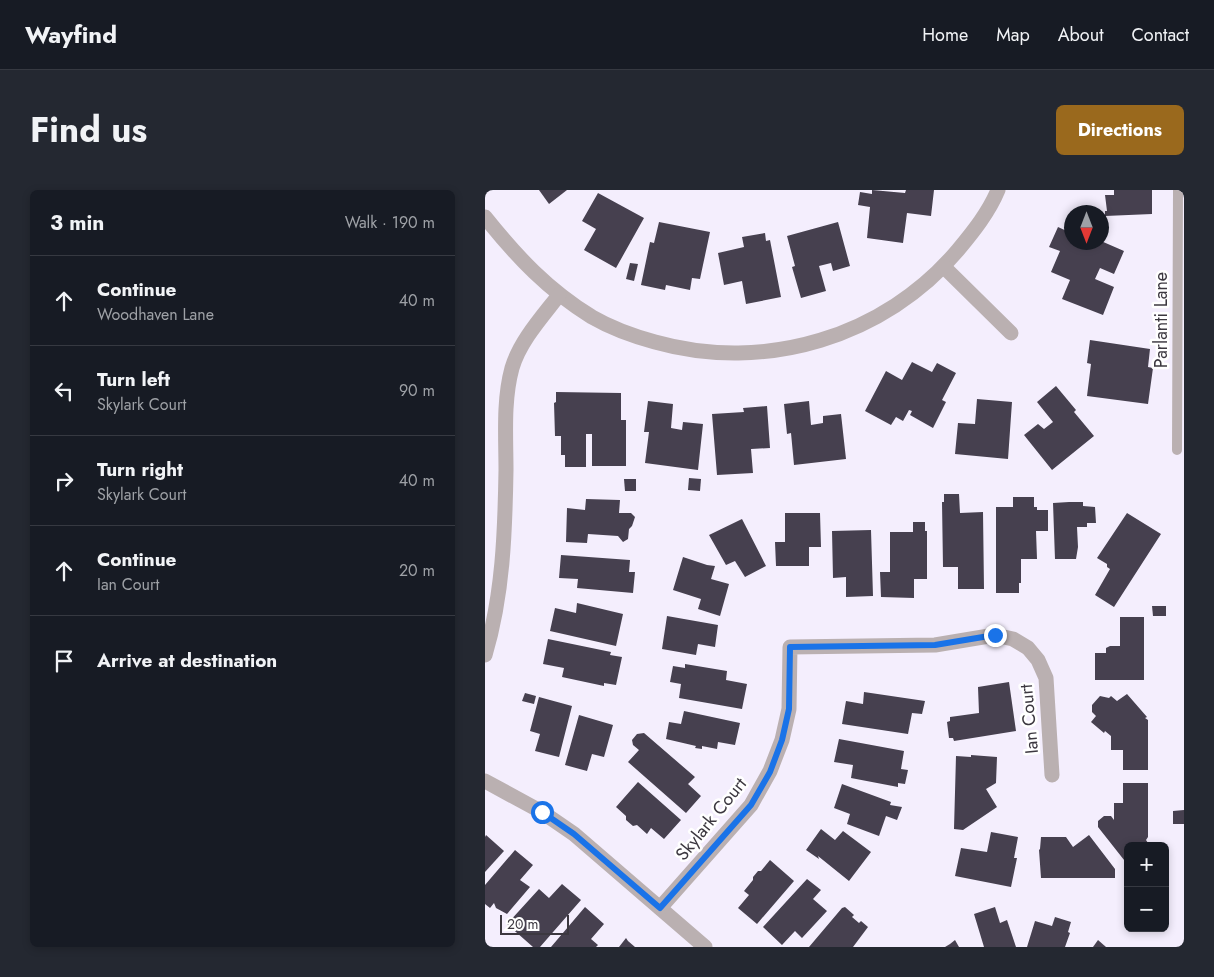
<!DOCTYPE html>
<html lang="en">
<head>
<meta charset="utf-8">
<style>
  :root { --surface:#171b24; --page:#242831; --text:#f1f3f6; --muted:#9ea1a6; --line:#363941; --accent:#9a691d }
  body { margin:0; font-family:Jost,sans-serif; background:var(--page); color:var(--text) }
  .controls { position:absolute; right:15px; bottom:15px; display:grid; overflow:hidden; border-radius:8px; box-shadow:0 2px 8px #0003 }
  .controls button { width:45px; height:45px; display:grid; place-items:center; padding:0; border:0; border-bottom:1px solid var(--line); background:var(--surface); color:var(--text); font:25px sans-serif }
  .compass { position:absolute; left:579px; top:15px; width:45px; height:45px; border-radius:50%; background:var(--surface); box-shadow:0 2px 8px #0003; rotate:180deg }
  .scale { position:absolute; left:15px; bottom:12px; width:69px; box-sizing:border-box; padding-left:5px; border:2px solid #3c3840; border-top:0; font-size:14px; line-height:18px; white-space:nowrap; color:#3c3840; -webkit-text-stroke:4px #fff; paint-order:stroke }
  .stop { position:absolute; width:15px; height:15px; margin:-11px; border:4px solid #1a73e8; border-radius:50%; background:#fff }
  .stop.end { background:#1a73e8; border-color:#fff; box-shadow:0 1px 5px #0008 }
  .list { margin:0; padding:0; list-style:none }
  h2 { display:flex; justify-content:space-between; align-items:center; height:65px; margin:0; padding:0 20px; font-size:21px }
  h2 small { font-size:16px; font-weight:400; color:var(--muted) }
  .list li { display:grid; grid-template-columns:32px 1fr auto; gap:15px; align-items:center; box-sizing:border-box; height:90px; padding:0 20px; border-top:1px solid var(--line) }
  .list b { display:block; font-size:19px; white-space:nowrap }
  .list p { margin:0; font-size:16px; white-space:nowrap; color:var(--muted) }
  .list em { font-size:16px; font-style:normal; color:var(--muted) }
  .icon { flex:none; width:28px; height:28px; fill:none; stroke:currentColor; stroke-width:2; stroke-linecap:round; stroke-linejoin:round }
  .map { position:relative; flex:none; width:699px; height:757px; overflow:hidden; border-radius:8px }
  header { display:flex; align-items:center; gap:30px; box-sizing:border-box; height:70px; padding:0 25px; background:var(--surface); border-bottom:1px solid var(--line) }
  header strong { font-size:24px }
  nav { display:flex; gap:28px; margin-inline-start:auto; font-size:18px }
  .intro { display:flex; align-items:center; justify-content:space-between; box-sizing:border-box; height:120px; padding:0 30px }
  h1 { margin:0; font-size:35px }
  .button { padding:12px 22px; border-radius:8px; background:var(--accent); color:#fff; font-size:18px; font-weight:700 }
  main { display:flex; gap:30px; padding:0 30px }
  aside { flex:1; background:var(--surface); border-radius:8px; box-shadow:0 2px 8px #0003 }
  .map>svg:first-child { display:block }
  .building { fill:#46404f }
  .lines { fill:none; stroke-linecap:round; stroke-linejoin:round }
  .lane { stroke:#bab0b1; stroke-width:10 }
  .street { stroke:#bab0b1; stroke-width:15 }
  .route { stroke:#1a73e8; stroke-width:6 }
  .labels { text-anchor:middle; dominant-baseline:central; stroke-width:5; stroke-linejoin:round; paint-order:stroke }
  .street-label { font-size:18px; fill:#3c3840; stroke:#fff }
</style>
</head>
<body>
<header>
<strong>Wayfind</strong>
<nav><a>Home</a><a>Map</a><a>About</a><a>Contact</a></nav>
</header>
<div class="intro"><h1>Find us</h1><a class="button">Directions</a></div>
<main>
<aside>
<h2>3 min<small>Walk · 190 m</small></h2>
<ul class="list">
<li><svg class="icon" aria-label="ahead" viewBox="0 0 24 24"><path d="M12 20V5M6 11l6-6 6 6"/></svg><div><b>Continue</b><p>Woodhaven Lane</p></div><em>40 m</em></li>
<li><svg class="icon" aria-label="left" viewBox="0 0 24 24"><path d="M17 20v-9H6M10 6l-5 5 5 5"/></svg><div><b>Turn left</b><p>Skylark Court</p></div><em>90 m</em></li>
<li><svg class="icon" aria-label="right" viewBox="0 0 24 24"><path d="M7 20v-9h11M14 6l5 5-5 5"/></svg><div><b>Turn right</b><p>Skylark Court</p></div><em>40 m</em></li>
<li><svg class="icon" aria-label="ahead" viewBox="0 0 24 24"><path d="M12 20V5M6 11l6-6 6 6"/></svg><div><b>Continue</b><p>Ian Court</p></div><em>20 m</em></li>
<li><svg class="icon" aria-label="arrive" viewBox="0 0 24 24"><path d="M6 21V4h12l-3 4 3 4H6"/></svg><div><b>Arrive at destination</b></div></li>
</ul>
</aside>
<div class="map">
<svg width="699" height="757" viewBox="0 0 699 757">
  <rect width="100%" height="100%" fill="#f4eefd"/>
  <!-- building -->
  <g class="building">
    <path d="M54,0H82L64,14Z"/>
    <path d="M387,0L420,3L421,0H449L446,26L422,23L418,53L382,48L385,17L373,15L375,2L387,4Z"/>
    <path d="M629,0H667V24L620,26V21H622L620,5H629Z"/>
    <path d="M113,3L159,28L131,78L99,60L111,39L97,31Z"/>
    <path d="M174,32L225,42L215,89L207,88L205,100L181,95L180,100L156,95L165,52L169,53Z"/>
    <path d="M353,32L365,76L348,81L346,73L334,76L341,101L316,108L307,77L310,76L302,46Z"/>
    <path d="M573,37L586,43V52H616V51L639,61L629,84L615,78L610,89L629,97L618,125L577,109L585,90L566,82L575,61L564,57Z"/>
    <path d="M280,43L281,51L285,50L296,107L261,114L257,91L239,95L233,63L259,57L257,47Z"/>
    <path d="M145,73L153,74L149,91L141,89Z"/>
    <path d="M605,150L665,159L663,177L668,178L663,214L602,206L606,174L602,173Z"/>
    <path d="M427,172L447,182L452,173L471,183L457,210L461,212L448,238L425,225L427,221L424,220L418,231L411,227L406,235L380,221L401,181L417,190Z"/>
    <path d="M571,196L591,220L589,222L609,246L567,280L539,245L553,234L559,239L568,232L552,212Z"/>
    <path d="M71,202L136,203V230H141V276H107V244H101V277H80V265H76V246H70L69,213L71,212Z"/>
    <path d="M492,209L527,212L523,269L470,264L473,233L490,234Z"/>
    <path d="M163,211L188,214L186,238L197,240L198,232L218,234L213,280L160,273L164,242H159Z"/>
    <path d="M324,211L326,235L338,233V226L356,224L361,269L309,275L306,243L302,244L299,214Z"/>
    <path d="M282,216L285,258L266,259L268,283L232,285L227,224L259,222L258,218Z"/>
    <path d="M204,288L216,289L215,301L203,300Z"/>
    <path d="M139,289H151V301H140Z"/>
    <path d="M459,304H474L475,323L498,322L499,399H473V377H458L457,312H459Z"/>
    <path d="M528,307H549V317H552V320H563V341H551L552,369H536V393H534V403H511V317H528Z"/>
    <path d="M101,309L135,310L134,323H146L150,327L147,336L144,339L143,349L138,352L133,346L103,344L102,353L81,352L82,318L100,320Z"/>
    <path d="M584,312H598V316L610,317L611,333H602V337H592L593,357L591,369H570L568,313Z"/>
    <path d="M300,323H335L336,357H324V376H291L290,352H300Z"/>
    <path d="M642,323L676,344L629,417L610,405L625,379L622,377V374L612,368Z"/>
    <path d="M257,329L281,376L260,387L250,371L241,375L224,345Z"/>
    <path d="M428,332H440V341H442V389H429V408L396,407L395,382H405V342H428Z"/>
    <path d="M386,340L388,406L361,407V387L348,388L347,341Z"/>
    <path d="M76,365L145,370L144,382H150L148,403L92,398L93,389L74,388Z"/>
    <path d="M198,367L222,375L230,376L226,389L244,394L235,426L213,419L216,409L188,400Z"/>
    <path d="M92,413L138,424L131,456L65,441L70,418L91,423Z"/>
    <path d="M667,416H681V426H668Z"/>
    <path d="M182,426L233,435L230,457L213,454L211,465L177,459Z"/>
    <path d="M635,427H659V490H610V463H621V458L625,456H635Z"/>
    <path d="M63,449L126,462L125,465L137,467L131,495L119,493V496L77,487L79,478L58,474Z"/>
    <path d="M200,474L242,481L241,490L262,494L257,519L194,508L196,494L185,492L188,476L200,478Z"/>
    <path d="M524,492L531,541L469,551L468,548H464L462,532L465,531V527L494,523L493,497Z"/>
    <path d="M379,502L440,511L437,524L427,523L423,544L357,534L361,511L378,514Z"/>
    <path d="M40,503L51,506L49,514L37,511Z"/>
    <path d="M642,504L662,527L660,528L663,530V580H638V560H626V546L620,541L619,543L606,532L611,526L607,522V515L615,506L624,508L626,506L632,511Z"/>
    <path d="M54,507L87,516L74,567L50,561L55,544L45,541Z"/>
    <path d="M199,521L255,533L250,555L233,552L232,559L217,556V559L210,558L211,556L181,549L184,532L196,534Z"/>
    <path d="M94,525L128,535L119,567L107,564L102,581L80,575Z"/>
    <path d="M159,543L210,587L203,594L216,606L201,623L143,572L154,560L148,555L147,550L152,544Z"/>
    <path d="M354,549L419,561L416,579L423,580L420,594L413,593V597L366,588L368,575L349,572Z"/>
    <path d="M486,565L512,567L511,593L501,599L512,617L478,640L469,639L471,566L486,567Z"/>
    <path d="M153,592L196,630L179,649L166,638L162,644L152,635L148,636L141,630V626L131,617Z"/>
    <path d="M638,593H663V647L661,650L665,656H643V675L613,637V631L619,626H626L629,630V613H638Z"/>
    <path d="M357,594L406,612L405,615L417,617L412,630L401,626L394,646L362,634L365,624L349,618Z"/>
    <path d="M699,620V634H688V621Z"/>
    <path d="M336,639L350,650L358,641L386,662L364,691L333,666L334,669L321,660Z"/>
    <path d="M506,642L533,647L529,668H532L526,697L470,686L476,658L502,662Z"/>
    <path d="M1,645L19,661L0,682V647Z"/>
    <path d="M604,645L630,679V688H556L554,660L555,659L556,647H581L588,657Z"/>
    <path d="M30,660L48,675L35,690L45,697L22,724L11,718L9,713L5,718L0,714V695Z"/>
    <path d="M285,670L309,691L272,734L253,718L264,705L259,701L268,690V687L273,681H276Z"/>
    <path d="M322,689L336,700L328,709L342,721L317,748L310,741L297,755L278,737Z"/>
    <path d="M77,694L96,710L55,757H48L22,734L54,699L64,708Z"/>
    <path d="M100,717L119,734L106,749L113,755L111,757H66Z"/>
    <path d="M360,717L369,725L367,727L374,733L376,731L383,737L368,757H324L357,718Z"/>
    <path d="M510,717L515,733L522,730L531,757H499L489,724Z"/>
    <path d="M570,727L586,732L583,742L585,743L580,757H542L550,731L567,736Z"/>
    <path d="M141,748L143,751L150,757H134Z"/>
    <path d="M470,750L474,757H460L465,754Z"/>
    <path d="M613,750L621,757H608Z"/>
  </g>
  <g class="lines">
    <!-- lane -->
    <path class="lane" d="M692,260L693,0"/>
    <!-- street -->
    <g class="street">
      <path d="M0,27C32,67 63,100 107,127C126,138 148,146 170,152C280,183 400,147 473,60C488,42 504,22 513,0"/>
      <path d="M459,77L526,143"/>
      <path d="M0,465C18,405 20,342 21,280C21,247 18,211 27,178C35,151 57,127 74,105"/>
      <path d="M0,591L57,622L89,644L220,757"/>
      <path d="M175,718L266,615L285,581L297,550L304,519L305,457L450,455L510,445L528,449L543,458L553,470L561,488L567,585"/>
    </g>
  </g>
  <g class="lines">
    <!-- route -->
    <path class="route" d="M57,622L89,644L175,718L266,615L285,582L297,550L304,519L305,457L450,455L510,445"/>
  </g>
  <g class="labels">
    <!-- street labels -->
    <g class="street-label">
      <text transform="translate(676 130) rotate(-90)">Parlanti Lane</text>
      <text transform="translate(544 529) rotate(-95)">Ian Court</text>
      <text transform="translate(226 629) rotate(-51)">Skylark Court</text>
    </g>
  </g>
</svg>
<div class="controls">
<button>+</button>
<button>−</button>
</div>
<svg class="compass" viewBox="-18 -18 36 36"><path d="M0-13l5 13h-10z" fill="#e53935"/><path d="M0 13l5-13h-10z" fill="#9ea1a6"/></svg>
<div class="scale">20 m</div>
<div class="stop" style="left:57px;top:622px"></div>
<div class="stop end" style="left:510px;top:445px"></div>
</div>
</main>
</body>
</html>
